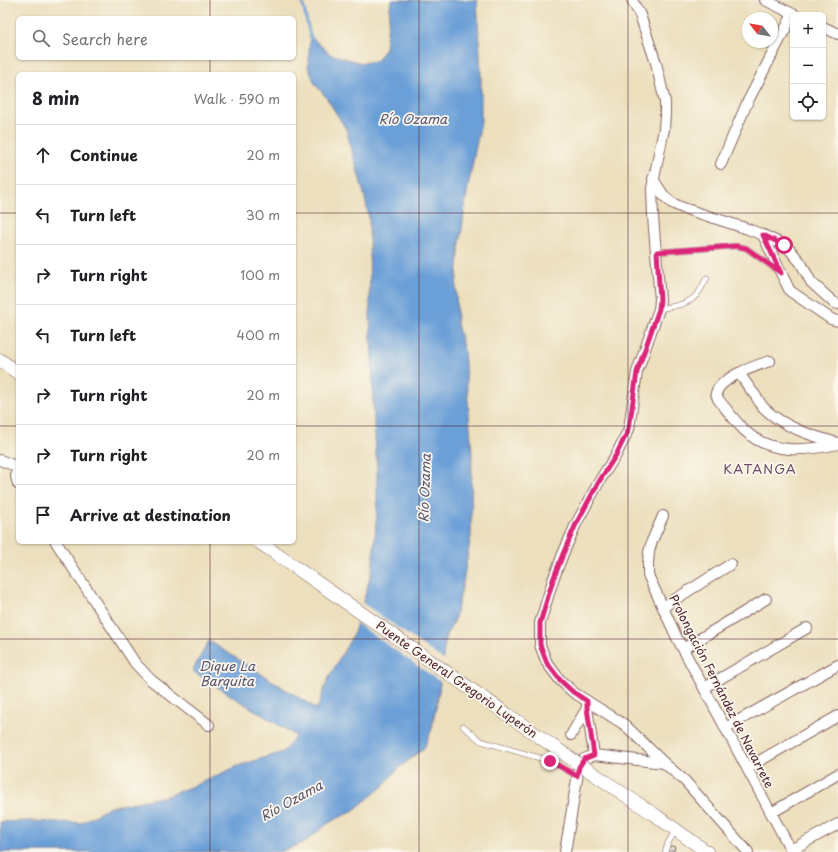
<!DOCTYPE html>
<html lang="en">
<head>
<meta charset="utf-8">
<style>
  :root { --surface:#fff; --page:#f2f2f2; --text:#202124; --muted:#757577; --line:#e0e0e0 }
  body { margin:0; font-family:"Playpen Sans",sans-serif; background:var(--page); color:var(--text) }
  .controls { position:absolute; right:12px; top:12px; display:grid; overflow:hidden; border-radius:6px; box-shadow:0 1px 3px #0004 }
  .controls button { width:36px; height:36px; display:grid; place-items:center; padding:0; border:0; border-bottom:1px solid var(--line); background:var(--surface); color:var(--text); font:20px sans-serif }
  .compass { position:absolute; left:742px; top:12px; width:36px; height:36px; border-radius:50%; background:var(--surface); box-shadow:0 1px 3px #0004; rotate:301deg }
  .stop { position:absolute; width:12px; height:12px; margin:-9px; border:3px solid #db2777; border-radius:50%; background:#fff }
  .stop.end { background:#db2777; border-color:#fff; box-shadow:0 1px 4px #0008 }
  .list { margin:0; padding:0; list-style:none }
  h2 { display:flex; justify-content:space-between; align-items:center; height:52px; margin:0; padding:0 16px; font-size:17px }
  h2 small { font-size:13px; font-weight:400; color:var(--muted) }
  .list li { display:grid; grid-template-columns:26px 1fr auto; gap:12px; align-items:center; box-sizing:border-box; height:60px; padding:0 16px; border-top:1px solid var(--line) }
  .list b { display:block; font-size:15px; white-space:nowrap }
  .list em { font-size:13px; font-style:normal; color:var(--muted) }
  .icon { flex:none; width:22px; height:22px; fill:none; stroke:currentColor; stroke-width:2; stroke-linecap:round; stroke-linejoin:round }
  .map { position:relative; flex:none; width:838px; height:852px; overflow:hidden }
  .search { position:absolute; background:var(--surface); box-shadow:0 1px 3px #0004; left:16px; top:16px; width:280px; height:44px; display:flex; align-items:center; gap:10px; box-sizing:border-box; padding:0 14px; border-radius:6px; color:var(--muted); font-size:15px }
  .panel { position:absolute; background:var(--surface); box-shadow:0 1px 3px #0004; left:16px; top:72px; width:280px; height:472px; border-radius:6px }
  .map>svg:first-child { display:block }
  .water { fill:#6b9fd7; stroke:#5a5f81 }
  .pier { fill:#ecdfbd }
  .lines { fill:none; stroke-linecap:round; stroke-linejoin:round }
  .stream { stroke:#6b9fd7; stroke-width:3 }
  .building { fill:url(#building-cross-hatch) }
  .service-casing { stroke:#83625e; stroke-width:6 }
  .minor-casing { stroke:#83625e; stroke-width:12 }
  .tertiary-casing { stroke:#83625e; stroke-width:14 }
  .service { stroke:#fff; stroke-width:5 }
  .minor { stroke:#fff; stroke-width:10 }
  .tertiary { stroke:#fff; stroke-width:13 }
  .tertiary-bridge-casing { stroke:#83625e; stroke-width:14; stroke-linecap:butt }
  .tertiary-bridge { stroke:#fff; stroke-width:13 }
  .route { stroke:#db2777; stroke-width:5 }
  .grid { fill:none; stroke:#4a1f2b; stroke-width:1; stroke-opacity:0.55 }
  .labels { text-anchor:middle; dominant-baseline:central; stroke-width:3.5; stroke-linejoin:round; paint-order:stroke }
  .street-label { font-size:12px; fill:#4a1f2b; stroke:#fbf7ec }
  .water-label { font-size:13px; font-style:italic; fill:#575270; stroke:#fbf7ec }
  .neighbourhood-label { font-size:13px; letter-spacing:1px; fill:#6b4b65; stroke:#fbf7ec }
</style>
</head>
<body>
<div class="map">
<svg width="838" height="852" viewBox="0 0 838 852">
  <defs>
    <pattern id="building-cross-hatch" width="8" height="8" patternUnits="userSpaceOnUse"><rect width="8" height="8" fill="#a99ed1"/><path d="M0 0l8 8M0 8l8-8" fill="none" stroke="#8c80aa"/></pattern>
  </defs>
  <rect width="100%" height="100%" fill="#fbf7ec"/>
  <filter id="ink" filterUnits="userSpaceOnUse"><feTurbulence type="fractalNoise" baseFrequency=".025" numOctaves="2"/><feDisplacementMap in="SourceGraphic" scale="8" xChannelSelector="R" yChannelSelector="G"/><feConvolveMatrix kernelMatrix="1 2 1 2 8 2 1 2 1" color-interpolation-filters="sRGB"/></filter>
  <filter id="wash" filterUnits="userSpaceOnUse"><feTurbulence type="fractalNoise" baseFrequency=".012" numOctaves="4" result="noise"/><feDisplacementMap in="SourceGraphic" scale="16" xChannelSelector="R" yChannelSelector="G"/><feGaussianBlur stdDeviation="0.9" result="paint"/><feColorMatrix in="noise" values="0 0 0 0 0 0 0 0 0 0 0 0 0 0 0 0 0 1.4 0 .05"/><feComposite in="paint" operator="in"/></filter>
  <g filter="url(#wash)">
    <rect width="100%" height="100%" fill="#ecdfbd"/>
    <!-- water -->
    <path class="water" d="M391,0H477L481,73V121L467,192L460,243L456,288L457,324L464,350L472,453L471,536L462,588L454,622L446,635L439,691L432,729L424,748L399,768L381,788L354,810L327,824L305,842L280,852H0V822L29,821L81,823L110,807L167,796L198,784L238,766L283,752L296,736L192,671L209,641L317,709L328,679L354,633L372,571L377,511V473L373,402L372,359L370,317L369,218L364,194L346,129L326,97L315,84L308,66L310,36L330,54L361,63L377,61L385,48Z"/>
    <!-- pier -->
    <path class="pier" d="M361,602L445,661L442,683L355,622Z"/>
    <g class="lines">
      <!-- stream -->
      <path class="stream" d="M302,0L310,36L312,39"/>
    </g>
    <g id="blocks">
      <!-- building -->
      <path class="building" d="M672,846L675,847L673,852H667L669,847Z"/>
    </g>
  </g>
  <g filter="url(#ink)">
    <use href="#blocks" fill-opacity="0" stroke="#83625e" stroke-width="1"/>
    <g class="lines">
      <!-- service casing -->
      <g class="service-casing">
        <g id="service">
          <path d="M657,252L736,246L746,248L778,271"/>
          <path d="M659,309C674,306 690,305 699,292C702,288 704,282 707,278"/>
          <path d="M463,726L481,741L550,761L577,776"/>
          <path d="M665,852L668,843L676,830"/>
        </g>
      </g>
      <!-- minor casing -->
      <g class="minor-casing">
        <g id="minor">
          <path d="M632,0L640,15L656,63L665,102V114L664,129L652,188L653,217L660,300L659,309L637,372L629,429L616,455L600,480L576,524L563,554L553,580L540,623V645L547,663L560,680L573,692L625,725L664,763L685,781L748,852"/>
          <path d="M765,0L795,15"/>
          <path d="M823,27L838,34"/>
          <path d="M721,164L747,103L793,14"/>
          <path d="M653,179L664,196L672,203L683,208L748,229L763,235L781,273L790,291L831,319L838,321"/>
          <path d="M763,235L784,245L790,250L801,263L811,282L833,302L838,304"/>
          <path d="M770,361C755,366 721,377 716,393L718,399C727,410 735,421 744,430C770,455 806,451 838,444"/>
          <path d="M739,373C744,380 749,388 755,395C758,399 760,404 764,408C783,427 812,436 838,443"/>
          <path d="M0,460L18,467"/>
          <path d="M17,467L16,476L18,484"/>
          <path d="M663,516L652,541L649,552L648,563V575L676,636L792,852"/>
          <path d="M56,542L135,663L151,680L209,725"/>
          <path d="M663,607L731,564"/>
          <path d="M683,649L766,599"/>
          <path d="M704,688L807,628"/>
          <path d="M587,701V708L594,755"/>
          <path d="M725,728L838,665"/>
          <path d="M571,735L587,708"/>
          <path d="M747,768L838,716"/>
          <path d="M771,813L838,774"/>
          <path d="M791,850L838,824"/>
          <path d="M565,852L579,767L584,759L594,755L664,763"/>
        </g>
      </g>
      <!-- tertiary casing -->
      <g class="tertiary-casing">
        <g id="tertiary">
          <path d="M0,360L18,373"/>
          <path d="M655,815L707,852"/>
        </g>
      </g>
      <!-- service -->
      <use href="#service" class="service"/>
      <!-- minor -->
      <use href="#minor" class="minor"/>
      <!-- tertiary -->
      <use href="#tertiary" class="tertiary"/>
      <!-- tertiary-bridge casing -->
      <g class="tertiary-bridge-casing">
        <path id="tertiary-bridge" d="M259,542L570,758L655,815"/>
      </g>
      <!-- tertiary-bridge -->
      <use href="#tertiary-bridge" class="tertiary-bridge"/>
    </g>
  </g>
  <g class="lines" filter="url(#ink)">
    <!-- route -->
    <path class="route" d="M550,761L577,776L579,767L584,759L594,755L587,708V701L573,692L560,680L547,663L540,645V623L553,580L563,554L576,524L600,480L616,455L629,429L637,372L659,309L660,300L657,252L736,246L746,248L781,273L763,235L784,245"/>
  </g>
  <!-- grid -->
  <path class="grid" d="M210,0V18M419,0V852M628,0V852M210,58V74M0,213H18M294,213H838M0,426H18M294,426H838M210,542V852M0,639H838"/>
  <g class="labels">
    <!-- street labels -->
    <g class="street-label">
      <text transform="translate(457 679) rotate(35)">Puente General Gregorio Luperón</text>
      <text transform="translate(722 691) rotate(63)">Prolongación Fernández de Navarrete</text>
    </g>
    <!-- water labels -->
    <g class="water-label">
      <text x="413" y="118">Río Ozama</text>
      <text transform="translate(424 488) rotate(-88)">Río Ozama</text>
      <text x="227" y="665">Dique La<tspan x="227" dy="15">Barquita</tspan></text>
      <text transform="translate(291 800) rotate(-29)">Río Ozama</text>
    </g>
    <!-- neighbourhood labels -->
    <g class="neighbourhood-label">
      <text x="760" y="468">KATANGA</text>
    </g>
  </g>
</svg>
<div class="controls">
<button>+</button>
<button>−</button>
<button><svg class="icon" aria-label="locate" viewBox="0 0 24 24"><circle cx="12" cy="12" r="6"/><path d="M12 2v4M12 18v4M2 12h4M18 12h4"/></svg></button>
</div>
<svg class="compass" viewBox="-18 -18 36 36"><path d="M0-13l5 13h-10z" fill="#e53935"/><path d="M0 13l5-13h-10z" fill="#757577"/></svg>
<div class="stop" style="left:784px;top:245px"></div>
<div class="stop end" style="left:550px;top:761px"></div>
<div class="search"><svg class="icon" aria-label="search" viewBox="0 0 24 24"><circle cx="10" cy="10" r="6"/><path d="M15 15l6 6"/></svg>Search here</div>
<section class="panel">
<h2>8 min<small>Walk · 590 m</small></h2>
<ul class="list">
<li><svg class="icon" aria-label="ahead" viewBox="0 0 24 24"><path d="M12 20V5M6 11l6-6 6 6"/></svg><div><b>Continue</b></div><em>20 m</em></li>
<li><svg class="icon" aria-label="left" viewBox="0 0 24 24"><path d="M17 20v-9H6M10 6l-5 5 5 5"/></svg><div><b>Turn left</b></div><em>30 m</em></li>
<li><svg class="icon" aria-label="right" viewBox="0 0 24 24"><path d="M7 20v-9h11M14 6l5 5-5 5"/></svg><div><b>Turn right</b></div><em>100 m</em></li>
<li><svg class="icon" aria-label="left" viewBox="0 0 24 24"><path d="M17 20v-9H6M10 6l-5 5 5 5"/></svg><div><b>Turn left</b></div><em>400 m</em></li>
<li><svg class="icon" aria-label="right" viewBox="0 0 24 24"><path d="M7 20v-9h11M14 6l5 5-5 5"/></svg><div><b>Turn right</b></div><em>20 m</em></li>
<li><svg class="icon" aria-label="right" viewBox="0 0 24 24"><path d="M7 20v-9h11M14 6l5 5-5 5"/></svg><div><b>Turn right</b></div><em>20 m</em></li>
<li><svg class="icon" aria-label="arrive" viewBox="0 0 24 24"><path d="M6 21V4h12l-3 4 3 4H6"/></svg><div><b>Arrive at destination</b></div></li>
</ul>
</section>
</div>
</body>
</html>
